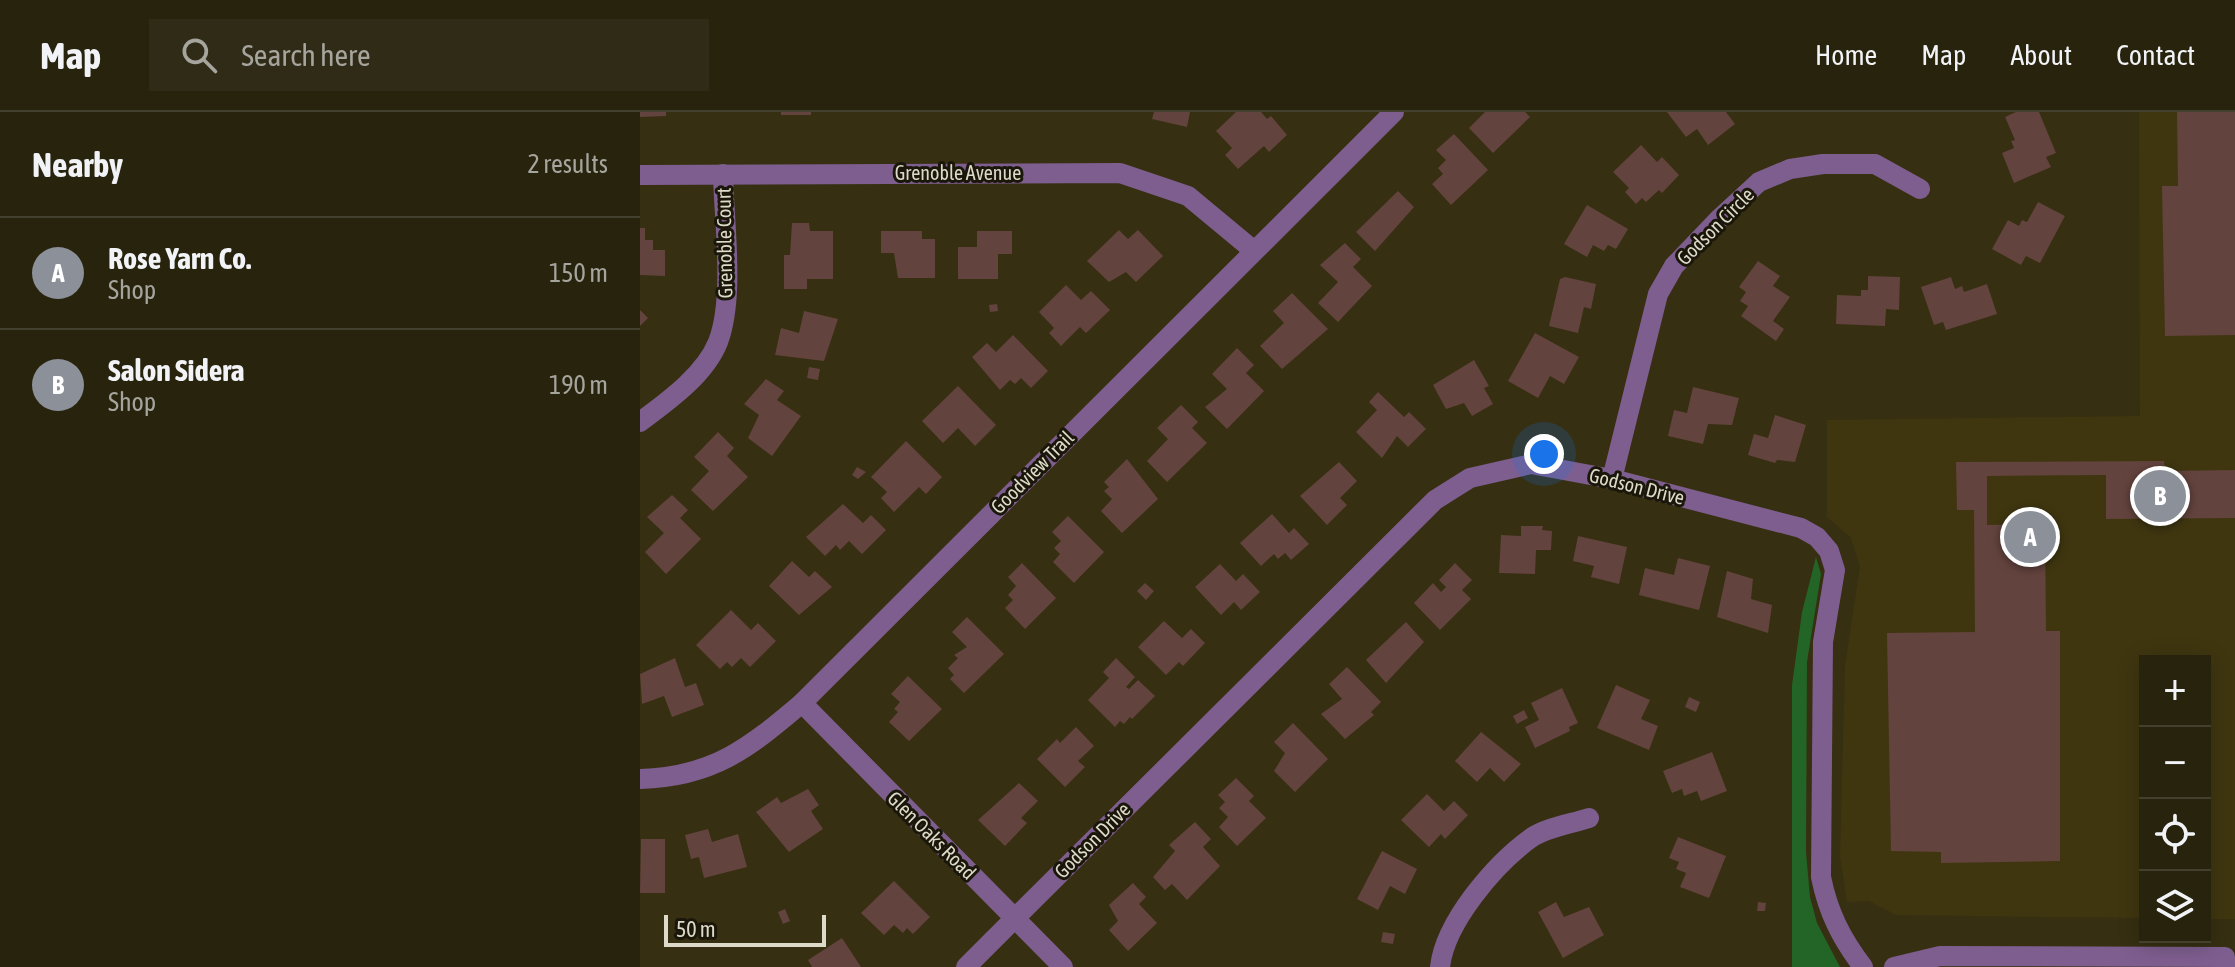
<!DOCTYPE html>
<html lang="en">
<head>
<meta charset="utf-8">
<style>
  :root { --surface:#28230d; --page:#302b16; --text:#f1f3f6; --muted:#a5a49d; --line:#44402e; --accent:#8c9099 }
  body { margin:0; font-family:"Asap Condensed",sans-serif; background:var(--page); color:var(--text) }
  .controls { position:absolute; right:24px; bottom:24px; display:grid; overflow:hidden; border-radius:0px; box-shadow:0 4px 20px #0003 }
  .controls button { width:72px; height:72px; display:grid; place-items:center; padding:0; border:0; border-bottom:2px solid var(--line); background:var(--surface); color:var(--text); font:40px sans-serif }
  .scale { position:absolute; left:24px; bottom:20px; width:162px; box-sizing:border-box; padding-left:8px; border:4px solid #dedac9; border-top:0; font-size:22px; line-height:28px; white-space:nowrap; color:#dedac9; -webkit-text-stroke:6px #1a170a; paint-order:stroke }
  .you { position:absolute; left:904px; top:342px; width:28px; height:28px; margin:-20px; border:6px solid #fff; border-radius:50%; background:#1a73e8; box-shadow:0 0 0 12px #1a73e833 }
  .badge { display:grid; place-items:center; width:52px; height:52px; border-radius:50%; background:var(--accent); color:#fff; font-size:26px; font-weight:700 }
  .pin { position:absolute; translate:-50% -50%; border:4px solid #fff; box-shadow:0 2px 8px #0006 }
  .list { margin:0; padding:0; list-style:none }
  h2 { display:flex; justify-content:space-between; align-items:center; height:104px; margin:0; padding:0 32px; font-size:34px }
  h2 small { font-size:26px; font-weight:400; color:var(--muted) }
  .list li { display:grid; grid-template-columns:52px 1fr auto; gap:24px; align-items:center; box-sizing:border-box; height:112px; padding:0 32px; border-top:2px solid var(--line) }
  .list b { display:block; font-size:30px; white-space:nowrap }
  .list p { margin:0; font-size:26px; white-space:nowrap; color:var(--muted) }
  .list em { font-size:26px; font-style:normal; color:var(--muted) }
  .icon { flex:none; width:44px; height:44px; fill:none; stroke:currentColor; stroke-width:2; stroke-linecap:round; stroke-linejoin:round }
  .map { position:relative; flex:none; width:1595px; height:855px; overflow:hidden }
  header { display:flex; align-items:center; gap:48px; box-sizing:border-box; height:112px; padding:0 40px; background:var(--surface); border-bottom:2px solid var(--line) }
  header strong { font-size:38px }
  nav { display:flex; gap:44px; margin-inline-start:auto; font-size:28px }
  .search { width:560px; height:72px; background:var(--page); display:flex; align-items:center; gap:20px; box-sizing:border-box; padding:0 28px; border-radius:0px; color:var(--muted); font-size:30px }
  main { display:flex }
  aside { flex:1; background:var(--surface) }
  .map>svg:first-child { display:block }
  .built { fill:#3f3610 }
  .green { fill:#236427 }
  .building { fill:#63433d }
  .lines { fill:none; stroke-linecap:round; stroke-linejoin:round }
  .minor { stroke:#7e5e8f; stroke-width:20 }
  .labels { text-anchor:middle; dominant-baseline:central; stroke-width:6; stroke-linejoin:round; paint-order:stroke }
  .street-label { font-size:20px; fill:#dedac9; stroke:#1a170a }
</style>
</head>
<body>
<header>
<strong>Map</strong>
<div class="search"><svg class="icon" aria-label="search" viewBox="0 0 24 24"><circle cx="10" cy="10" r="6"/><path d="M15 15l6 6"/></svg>Search here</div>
<nav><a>Home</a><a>Map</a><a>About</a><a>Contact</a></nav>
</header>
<main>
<aside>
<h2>Nearby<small>2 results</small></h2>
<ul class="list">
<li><span class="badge">A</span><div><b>Rose Yarn Co.</b><p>Shop</p></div><em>150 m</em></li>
<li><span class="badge">B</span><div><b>Salon Sidera</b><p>Shop</p></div><em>190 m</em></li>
</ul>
</aside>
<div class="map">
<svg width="1595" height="855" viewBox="0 0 1595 855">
  <rect width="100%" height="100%" fill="#362f11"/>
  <!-- built -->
  <path class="built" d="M1499,0H1595V807H1565V549H1505V806L1256,803L1229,789L1207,790L1200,745L1205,553L1220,455L1211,426L1187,405V308L1500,304Z"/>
  <!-- green -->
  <path class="green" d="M1176,445L1181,462L1167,550L1166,740L1170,785L1177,811L1200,855H1152V573L1162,500Z"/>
  <!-- building -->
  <g class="building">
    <path d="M0,0H26V4L0,5Z"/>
    <rect x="141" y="0" width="30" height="3"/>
    <path d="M514,0H550L547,15L512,7Z"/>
    <path d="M596,0H621L627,7L631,4L647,23L629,40L624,34L598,57L585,43L592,36L576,19Z"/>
    <path d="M845,0H885L890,5L853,41L829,16Z"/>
    <path d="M1027,0H1086L1095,12L1068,33L1057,17L1046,25Z"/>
    <path d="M1376,0H1399L1416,41L1406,45L1411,55L1374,71L1362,41L1374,36L1371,29L1375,28L1365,5Z"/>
    <path d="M1537,0H1595V223L1525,224L1522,74H1538Z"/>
    <path d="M814,22L848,58L811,93L792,72L803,62L798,56L806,48L796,38Z"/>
    <path d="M1001,33L1017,50L1022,45L1039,63L1022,81L1019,78L1006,90L1002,86L996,92L985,80L989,76L973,60Z"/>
    <path d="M758,79L774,95L735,139L716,120Z"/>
    <path d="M1398,90L1425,104L1400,151L1386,144L1381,153L1352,137L1368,108L1379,114L1382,108L1387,110Z"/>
    <path d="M947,93L988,117L976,137L968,133L964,139L953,133L947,145L924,132Z"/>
    <path d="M152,111H169L170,119H193V167H167V177H144V143H150Z"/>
    <path d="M0,116H5V128H13V138H25V164L0,163Z"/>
    <path d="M479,118L488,127L498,118L523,144L496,170L486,160L469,170L447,149Z"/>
    <path d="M241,119H282V127H295V166H258L254,141H241Z"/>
    <path d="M337,119H372V142H358V167H318V135H337Z"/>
    <path d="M705,131L721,147L713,155L732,174L698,210L678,191L698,170L680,153Z"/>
    <path d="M1118,149L1140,164L1133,174L1150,185L1133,209L1144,217L1136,229L1101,204L1108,194L1100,189L1106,180L1099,175Z"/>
    <path d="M1228,164L1260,165L1259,198L1246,197L1245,214L1196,212L1197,183L1221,184V178H1228Z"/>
    <path d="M925,165L956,172L951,197L944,195L938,221L909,214L920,167Z"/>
    <path d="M1311,165L1315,177L1322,174L1324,180L1347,172L1357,202L1306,218L1303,210L1294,213L1281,175Z"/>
    <path d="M426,173L441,188L451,179L470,198L446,221L440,215L421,234L409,221L414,216L399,200Z"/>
    <path d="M652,181L688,217L642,257L620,234L644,211L633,199Z"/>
    <path d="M357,192L358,199L350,200L349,193Z"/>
    <path d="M0,198L8,206L0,214Z"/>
    <path d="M164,199L198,207L184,249L135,243L141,216L159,221Z"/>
    <path d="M895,221L939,245L924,272L910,264L898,286L868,269Z"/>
    <path d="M373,223L408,259L391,276L381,266L375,272L370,268L360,278L332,245L347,231L356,240Z"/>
    <path d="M597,236L614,253L606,261L624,279L587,317L565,295L587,277L572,262Z"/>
    <path d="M834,248L849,274L844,276L853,292L832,304L824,291L806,297L793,273Z"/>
    <path d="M169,255L180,257L178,268L167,266Z"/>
    <path d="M126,267L144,279L137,288L161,304L132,344L108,326L119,303L104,292Z"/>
    <path d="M318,274L356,313L335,334L318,316L303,331L282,309Z"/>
    <path d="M1053,275L1099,286L1092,313L1068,312L1063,332L1028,324L1034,298L1047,301Z"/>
    <path d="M738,280L764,305L769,300L786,317L768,335L757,324L742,346L716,320L737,298L729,290Z"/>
    <path d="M541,293L558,310L552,316L567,331L527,370L507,349L528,327L517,316Z"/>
    <path d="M1135,303L1166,313L1155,350L1137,348L1135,351L1108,343L1114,322L1128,326Z"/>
    <path d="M78,320L94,336L87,344L108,365L73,399L51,378L69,359L54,345Z"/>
    <path d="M266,329L302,365L286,382L279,375L254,400L241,386L247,380L231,365Z"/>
    <path d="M487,347L518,387L482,421L461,399L472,387L464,379L469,375L464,370Z"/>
    <path d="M1524,349L1525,359L1595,358V406L1466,407V363L1347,364V413L1405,412L1406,519H1420V749L1301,751V740L1251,739L1247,521L1335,520L1334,398H1317L1316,350Z"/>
    <path d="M699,350L717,369L700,386L707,393L687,413L660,384Z"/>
    <path d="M217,355L226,360L218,367L212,363Z"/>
    <path d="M32,383L48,398L40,406L61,427L26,462L5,440L24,421L7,405Z"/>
    <path d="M203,392L223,411L231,403L246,418L222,442L209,429L200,438L196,433L185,444L166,425Z"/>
    <path d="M632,402L649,421L654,416L669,432L651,448L645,441L638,447L634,442L621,454L600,431Z"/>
    <path d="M428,404L464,440L434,471L413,450L420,442L414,436L421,429L412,420Z"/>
    <path d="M881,414H903L902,418L912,419L911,438H896L895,462L859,461L861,423L881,424Z"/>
    <path d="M938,424L987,435L979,472L951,465L954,454L933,449Z"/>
    <path d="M1038,446L1070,454L1059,498L999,483L1005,456L1034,463Z"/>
    <path d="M152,449L169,465L175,459L192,475L159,503L129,474Z"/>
    <path d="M382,451L416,486L385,517L365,496L373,488L368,483L376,474L368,465Z"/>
    <path d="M815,451L832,468L822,478L831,487L800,518L774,491L793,471L801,480L806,475L799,468Z"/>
    <path d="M580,452L596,469L603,462L620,480L601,498L594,490L581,503L555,475Z"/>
    <path d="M1087,459L1113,467L1111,487L1132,493L1128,521L1077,505Z"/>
    <path d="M505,471L514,479L506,488L497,479Z"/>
    <path d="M91,498L111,518L118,511L136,529L110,555L101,546L92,555L87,550L80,557L56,533Z"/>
    <path d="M327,505L364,542L324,581L310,567L314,563L308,556L318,546L314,543L327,535L312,520Z"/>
    <path d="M524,509L542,526L551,517L565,531L543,554L539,550L526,563L498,535Z"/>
    <path d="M766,510L784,530L746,571L726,548Z"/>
    <path d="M35,546L45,575L56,571L64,593L32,605L24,584L2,592L0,562Z"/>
    <path d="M476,546L495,565L486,575L489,577L498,568L515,584L492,607L490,605L484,612L480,609L475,615L448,588L469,566L463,560Z"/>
    <path d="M707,555L741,590L731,600L734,603L705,627L681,602L702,587L689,572Z"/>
    <path d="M268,564L302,597L269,629L249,610L258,600L254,597L260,590L251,582Z"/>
    <path d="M976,573L1010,588L1001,607L1018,614L1009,638L957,616Z"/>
    <path d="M922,576L938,611L929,615L930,619L895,636L885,615L899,608L891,591Z"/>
    <path d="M1049,585L1060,590L1056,600L1045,595Z"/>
    <path d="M884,598L888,606L877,612L873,604Z"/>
    <path d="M653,611L688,647L655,680L634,659L645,641L634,630Z"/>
    <path d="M436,615L454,634L438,649L445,655L425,675L397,647L417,627L420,631Z"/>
    <path d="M841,620L881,652L864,670L850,656L837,670L815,649Z"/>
    <path d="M1072,640L1087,679L1061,689L1057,679L1044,684L1042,677L1032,681L1023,659Z"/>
    <path d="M596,666L614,684L609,689L626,706L597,734L579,715L588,705L579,696L585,690L578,683Z"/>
    <path d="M379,671L398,689L381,706L387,711L365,734L338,708Z"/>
    <path d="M168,677L179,693L171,699L183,717L149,740L116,700L137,685L141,691Z"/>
    <path d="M787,682L804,699L814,689L828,703L805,727L801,722L789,735L761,708Z"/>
    <path d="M555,710L571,727L563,735L580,754L547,788L532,772L525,778L513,765L535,739L529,733Z"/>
    <path d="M68,717L72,730L98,722L107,755L64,766L59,745L51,747L45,723Z"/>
    <path d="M1038,725L1086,744L1069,786L1040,775L1046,761L1036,757L1039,750L1029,746Z"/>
    <path d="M1,727H25V781H0Z"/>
    <path d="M742,739L777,757L765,782L750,774L738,798L717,787Z"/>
    <path d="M254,769L290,805L273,822L267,816L263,821L254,813L244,823L221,801Z"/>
    <path d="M493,771L506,785L499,792L517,811L488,839L469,818L478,809L469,793Z"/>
    <path d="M916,790L924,805L949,795L964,823L923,846L898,800Z"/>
    <path d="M1118,790L1126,791L1125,799H1117Z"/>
    <path d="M145,797L150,809L143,812L138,800Z"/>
    <path d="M743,820L755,822L753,832L741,830Z"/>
    <path d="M202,826L221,855H172L168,848Z"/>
  </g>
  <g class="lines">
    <!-- minor -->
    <g class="minor">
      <path d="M0,63L480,61L548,84L613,138"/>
      <path d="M0,310C27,290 65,263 78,230C95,185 84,111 83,62"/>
      <path d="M972,367L1018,182L1034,154L1080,106L1119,70L1150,57L1183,52H1235L1280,77"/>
      <path d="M162,591L423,855"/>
      <path d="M0,667C73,665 109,636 162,591L754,0"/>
      <path d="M326,855L795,388L830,366L891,352L972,367L1161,416L1177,425L1189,439L1195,458L1183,530L1181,765C1188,800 1201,826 1223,855"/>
      <path d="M800,855C805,810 855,752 891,726C907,715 931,712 949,706"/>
      <path d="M1254,855L1300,844L1585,845V855"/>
    </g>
  </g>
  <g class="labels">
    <!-- street labels -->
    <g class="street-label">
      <text x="318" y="60">Grenoble Avenue</text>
      <text transform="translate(1075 114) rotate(-45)">Godson Circle</text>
      <text transform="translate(84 131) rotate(-91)">Grenoble Court</text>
      <text transform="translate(392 360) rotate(-45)">Goodview Trail</text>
      <text transform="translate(997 374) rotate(14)">Godson Drive</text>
      <text transform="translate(292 723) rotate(45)">Glen Oaks Road</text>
      <text transform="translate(452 728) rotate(-45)">Godson Drive</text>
    </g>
  </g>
</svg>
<div class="controls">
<button>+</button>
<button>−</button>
<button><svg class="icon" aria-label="locate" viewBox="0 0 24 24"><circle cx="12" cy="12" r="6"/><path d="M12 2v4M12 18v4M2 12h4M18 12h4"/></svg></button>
<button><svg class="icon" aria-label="layers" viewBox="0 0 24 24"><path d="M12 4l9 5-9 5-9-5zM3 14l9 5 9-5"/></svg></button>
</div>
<div class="scale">50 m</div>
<div class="you"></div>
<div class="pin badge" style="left:1390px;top:425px">A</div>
<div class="pin badge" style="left:1520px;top:384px">B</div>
</div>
</main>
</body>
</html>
